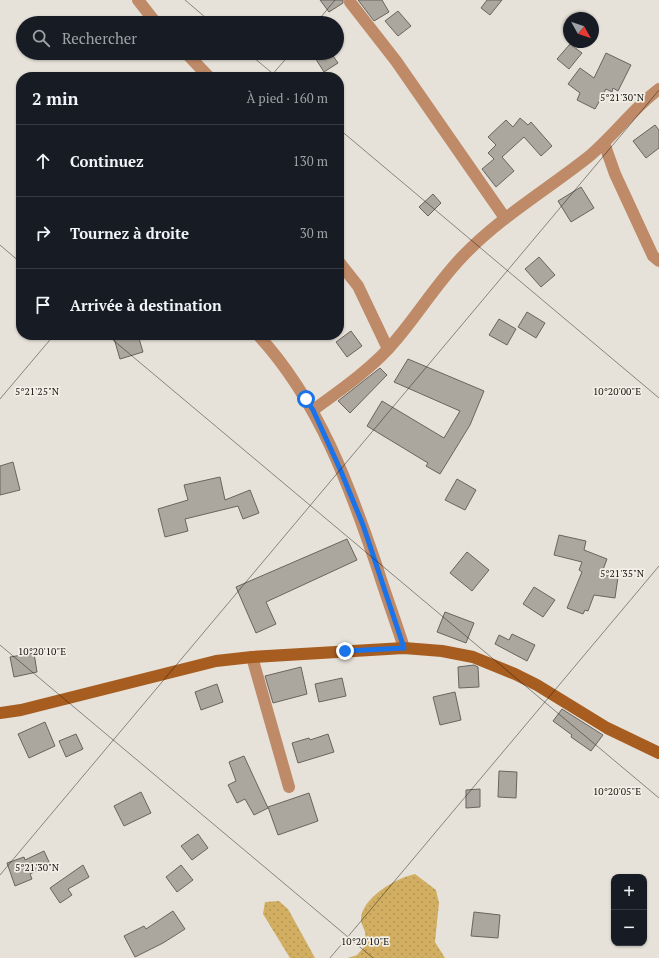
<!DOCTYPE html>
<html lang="fr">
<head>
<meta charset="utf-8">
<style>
  :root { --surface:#171b24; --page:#20242c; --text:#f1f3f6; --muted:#9ea1a6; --line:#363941 }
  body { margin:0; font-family:"PT Serif",serif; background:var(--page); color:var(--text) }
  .controls { position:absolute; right:12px; bottom:12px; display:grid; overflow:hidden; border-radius:8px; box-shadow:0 1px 3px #0004 }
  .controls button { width:36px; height:36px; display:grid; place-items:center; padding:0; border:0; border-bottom:1px solid var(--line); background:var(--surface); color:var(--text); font:20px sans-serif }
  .compass { position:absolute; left:563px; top:12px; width:36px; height:36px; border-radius:50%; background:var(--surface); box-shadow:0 1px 3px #0004; rotate:130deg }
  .stop { position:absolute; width:12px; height:12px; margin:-9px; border:3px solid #1a73e8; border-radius:50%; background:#fff }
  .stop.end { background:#1a73e8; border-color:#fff; box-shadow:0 1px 4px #0008 }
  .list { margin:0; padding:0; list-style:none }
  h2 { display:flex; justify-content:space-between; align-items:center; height:52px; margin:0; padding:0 16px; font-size:17px }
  h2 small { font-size:13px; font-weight:400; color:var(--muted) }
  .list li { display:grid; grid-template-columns:26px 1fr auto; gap:12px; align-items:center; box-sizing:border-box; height:72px; padding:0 16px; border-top:1px solid var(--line) }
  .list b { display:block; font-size:15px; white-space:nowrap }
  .list em { font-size:13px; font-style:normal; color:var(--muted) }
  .icon { flex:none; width:22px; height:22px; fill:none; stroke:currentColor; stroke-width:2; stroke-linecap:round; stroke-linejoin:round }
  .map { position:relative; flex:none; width:659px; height:958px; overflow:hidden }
  .search { position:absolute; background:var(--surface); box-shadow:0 1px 3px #0004; left:16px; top:16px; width:328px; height:44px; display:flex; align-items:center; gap:10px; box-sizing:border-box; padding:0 14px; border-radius:22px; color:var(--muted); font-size:15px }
  .panel { position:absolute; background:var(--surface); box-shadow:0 1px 3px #0004; left:16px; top:72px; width:328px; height:268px; border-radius:16px }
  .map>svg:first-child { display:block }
  .grass { fill:url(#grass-dots) }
  .building { fill:#aba79f; stroke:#69655e }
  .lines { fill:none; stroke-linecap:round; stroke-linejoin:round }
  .street { stroke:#be8a67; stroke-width:12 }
  .secondary { stroke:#a85d20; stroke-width:12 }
  .route { stroke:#1a73e8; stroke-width:5 }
  .ticks { fill:none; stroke:#13110e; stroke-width:1; stroke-opacity:0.45 }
  .ticks-label { font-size:10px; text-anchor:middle; fill:#13110e; stroke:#f3efe6; stroke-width:3.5; stroke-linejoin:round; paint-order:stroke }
</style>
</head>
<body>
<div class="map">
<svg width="659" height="958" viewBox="0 0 659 958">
  <defs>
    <pattern id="grass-dots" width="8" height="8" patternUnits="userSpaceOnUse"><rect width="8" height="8" fill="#d1ae61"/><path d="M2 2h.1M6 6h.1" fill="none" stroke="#b39553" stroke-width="1.8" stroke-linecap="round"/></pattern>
  </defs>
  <rect width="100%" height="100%" fill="#e6e2d9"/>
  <!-- grass -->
  <g class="grass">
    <path d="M415,874L436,890L439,903L435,942L445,958H348L357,955L366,945C365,941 366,936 365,932C364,928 361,924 361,920C361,898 396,878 415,874Z"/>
    <path d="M279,901L288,909L315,958H290L263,914L265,902Z"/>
  </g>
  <!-- building -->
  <g class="building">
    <path d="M320,0H343V3L329,12Z"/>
    <path d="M358,0H382L389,12L374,21Z"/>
    <path d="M487,0H502L490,15L481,8Z"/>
    <path d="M398,11L411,26L398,36L385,21Z"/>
    <path d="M570,44L582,53L569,69L557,59Z"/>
    <path d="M312,53H331L338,63L324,72Z"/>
    <path d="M606,53L631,65L618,91L613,88L612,92L606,89L595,109L577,100L580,93L568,84L580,68L594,78Z"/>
    <path d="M520,118L528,125L531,122L552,146L541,156L524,137L502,157L514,171L496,187L482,169L494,159L488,153L496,145L488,137L506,120L513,127Z"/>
    <path d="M655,125L659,130V148L646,158L633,141Z"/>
    <path d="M581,187L594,208L571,222L558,201Z"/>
    <path d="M433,194L441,203L428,216L419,207Z"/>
    <path d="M539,257L555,275L541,287L525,269Z"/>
    <path d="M527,312L545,323L536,338L518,327Z"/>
    <path d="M499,319L516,329L507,345L489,335Z"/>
    <path d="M351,331L362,346L347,357L336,342Z"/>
    <path d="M113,335H138L143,352L120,359Z"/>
    <path d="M408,359L484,391L470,425L440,474L426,466L428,463L367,426L382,401L444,438L460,411L394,382Z"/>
    <path d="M380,368L387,375L350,413L338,401Z"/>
    <path d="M13,462L20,490L0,495V466Z"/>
    <path d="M220,477L225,500L250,490L259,513L243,519L238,506L185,519L188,531L165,537L158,509L188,500L184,485Z"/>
    <path d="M457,479L476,490L465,510L445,500Z"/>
    <path d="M559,535L586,541L584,550L607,559L601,575L618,577L615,598L594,595L588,611L585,610L583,614L567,608L582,572L579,570L582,562L554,555Z"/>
    <path d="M347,539L357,560L266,602L276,624L256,633L236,587Z"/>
    <path d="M467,552L489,570L472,591L450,573Z"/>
    <path d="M534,587L555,600L543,617L523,604Z"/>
    <path d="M445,612L474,623L466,643L437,632Z"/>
    <path d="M512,634L535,645L527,661L495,644L499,635L509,640Z"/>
    <path d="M34,653L37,672L14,677L10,657Z"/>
    <path d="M474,665L478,667L479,687L459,688L458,667Z"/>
    <path d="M301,667L307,694L273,703L265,676Z"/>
    <path d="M342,678L346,696L319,702L315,684Z"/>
    <path d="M217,684L223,702L201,710L195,692Z"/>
    <path d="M455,692L461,720L440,725L433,697Z"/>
    <path d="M562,709L603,735L591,751L571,737L572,735L553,721Z"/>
    <path d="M45,722L55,746L29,758L18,734Z"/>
    <path d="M76,734L83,749L66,757L59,741Z"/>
    <path d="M328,734L334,752L298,763L292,743L309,738L310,740Z"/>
    <path d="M244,756L268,808L254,815L245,799L237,803L228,785L236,781L229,762Z"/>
    <path d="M499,771L517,772L516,798L498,797Z"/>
    <path d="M480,789V807L466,808V790Z"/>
    <path d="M141,792L151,813L124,826L114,806Z"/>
    <path d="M309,793L318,821L278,835L268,807Z"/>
    <path d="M198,834L208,848L192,860L181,846Z"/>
    <path d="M44,851L50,864L30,874L32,879L15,886L7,863L24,857L25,860Z"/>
    <path d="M83,865L89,877L68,889L72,895L60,903L50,888Z"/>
    <path d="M181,865L193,880L177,892L166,877Z"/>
    <path d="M173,911L185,929L163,943L135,957L124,936L144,926L146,929Z"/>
    <path d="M474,912L500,915L498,938L471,936Z"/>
  </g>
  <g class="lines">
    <!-- street -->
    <g class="street">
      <path d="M138,0L156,23"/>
      <path d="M350,2L396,61L505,218"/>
      <path d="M186,53L209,77"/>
      <path d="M604,143L615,174L653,256L659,261"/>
      <path d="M339,262L358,286L388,349"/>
      <path d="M258,335C319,401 350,487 378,570C386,596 396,622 404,648"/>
      <path d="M313,410C341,390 375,366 396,340C419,313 437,283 462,257C499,218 545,191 587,158C613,137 632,109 659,89"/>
      <path d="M252,657L289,787"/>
    </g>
    <!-- secondary -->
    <path class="secondary" d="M0,713L21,710L216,661L252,657L404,648L442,651L473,657L515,674L537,685L607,728L659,753"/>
  </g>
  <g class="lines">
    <!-- route -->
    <path class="route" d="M306,399L313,410L340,469L363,525L404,648L345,651"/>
  </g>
  <!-- ticks -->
  <path class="ticks" d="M185,0L212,23M316,23L335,0M248,53L277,77M270,77L291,53M339,129L659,398M0,245L21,263M107,335L659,798M0,399L54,335M0,645L373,958M0,875L659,90M330,958L659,566"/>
  <g class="ticks-label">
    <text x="622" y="101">5°21'30"N</text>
    <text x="617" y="395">10°20'00"E</text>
    <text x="37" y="395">5°21'25"N</text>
    <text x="622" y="577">5°21'35"N</text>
    <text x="42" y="655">10°20'10"E</text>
    <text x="617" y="795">10°20'05"E</text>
    <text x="37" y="871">5°21'30"N</text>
    <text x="365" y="945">10°20'10"E</text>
  </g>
</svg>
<div class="controls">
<button>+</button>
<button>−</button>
</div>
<svg class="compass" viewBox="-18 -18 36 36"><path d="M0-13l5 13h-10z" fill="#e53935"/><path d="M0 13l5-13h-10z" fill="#9ea1a6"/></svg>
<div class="stop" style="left:306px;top:399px"></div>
<div class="stop end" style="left:345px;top:651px"></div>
<div class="search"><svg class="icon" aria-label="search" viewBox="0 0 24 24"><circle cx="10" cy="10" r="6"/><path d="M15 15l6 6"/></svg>Rechercher</div>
<section class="panel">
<h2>2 min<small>À pied · 160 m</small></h2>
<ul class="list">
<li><svg class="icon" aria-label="ahead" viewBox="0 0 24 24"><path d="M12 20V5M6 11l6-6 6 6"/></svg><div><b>Continuez</b></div><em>130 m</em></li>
<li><svg class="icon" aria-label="right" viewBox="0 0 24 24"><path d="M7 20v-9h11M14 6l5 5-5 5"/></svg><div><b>Tournez à droite</b></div><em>30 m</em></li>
<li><svg class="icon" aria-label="arrive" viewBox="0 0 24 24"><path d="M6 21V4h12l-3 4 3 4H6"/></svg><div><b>Arrivée à destination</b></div></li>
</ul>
</section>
</div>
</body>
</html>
